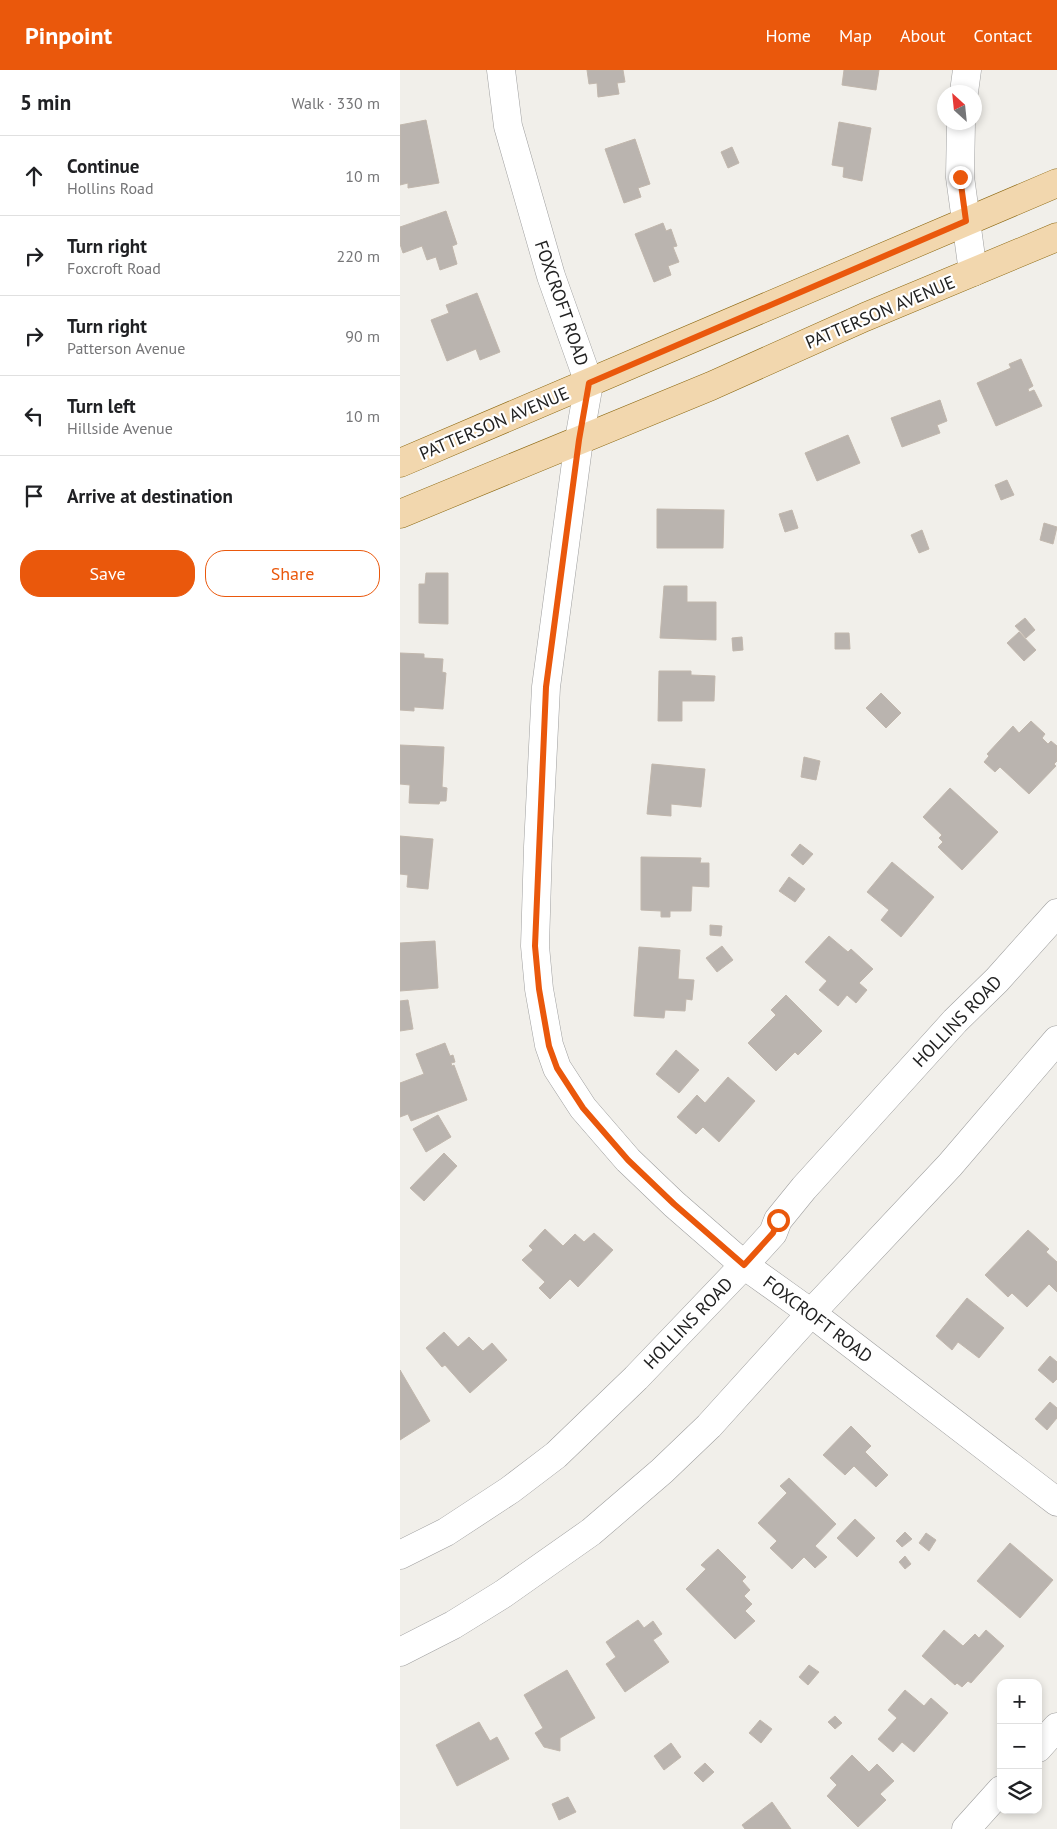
<!DOCTYPE html>
<html lang="en">
<head>
<meta charset="utf-8">
<style>
  :root { --surface:#fff; --page:#f2f2f2; --text:#202124; --muted:#757577; --line:#e0e0e0; --accent:#ea580c }
  body { margin:0; font-family:"PT Sans",sans-serif; background:var(--page); color:var(--text) }
  .controls { position:absolute; right:15px; bottom:15px; display:grid; overflow:hidden; border-radius:10px; box-shadow:0 2px 8px #0003 }
  .controls button { width:45px; height:45px; display:grid; place-items:center; padding:0; border:0; border-bottom:1px solid var(--line); background:var(--surface); color:var(--text); font:25px sans-serif }
  .compass { position:absolute; left:537px; top:15px; width:45px; height:45px; border-radius:50%; background:var(--surface); box-shadow:0 2px 8px #0003; rotate:333deg }
  .stop { position:absolute; width:15px; height:15px; margin:-11px; border:4px solid #ea580c; border-radius:50%; background:#fff }
  .stop.end { background:#ea580c; border-color:#fff; box-shadow:0 1px 5px #0008 }
  .list { margin:0; padding:0; list-style:none }
  h2 { display:flex; justify-content:space-between; align-items:center; height:65px; margin:0; padding:0 20px; font-size:21px }
  h2 small { font-size:16px; font-weight:400; color:var(--muted) }
  .list li { display:grid; grid-template-columns:32px 1fr auto; gap:15px; align-items:center; box-sizing:border-box; height:80px; padding:0 20px; border-top:1px solid var(--line) }
  .list b { display:block; font-size:19px; white-space:nowrap }
  .list p { margin:0; font-size:16px; white-space:nowrap; color:var(--muted) }
  .list em { font-size:16px; font-style:normal; color:var(--muted) }
  .actions { display:flex; gap:10px; padding:15px 20px }
  .actions a { flex:1; padding:11px 0; border:1px solid var(--accent); border-radius:20px; text-align:center; font-size:18px; color:var(--accent) }
  .actions .main { background:var(--accent); color:#fff }
  .icon { flex:none; width:28px; height:28px; fill:none; stroke:currentColor; stroke-width:2; stroke-linecap:round; stroke-linejoin:round }
  .map { position:relative; flex:none; width:657px; height:1759px; overflow:hidden }
  header { display:flex; align-items:center; gap:30px; box-sizing:border-box; height:70px; padding:0 25px; background:var(--accent); color:#fff }
  header strong { font-size:24px }
  nav { display:flex; gap:28px; margin-inline-start:auto; font-size:18px }
  main { display:flex }
  aside { flex:1; background:var(--surface) }
  .map>svg:first-child { display:block }
  .building { fill:#bab4af; stroke:#c1b7ad }
  .lines { fill:none; stroke-linecap:round; stroke-linejoin:round }
  .minor-casing { stroke:#9f9f9f; stroke-width:29 }
  .primary-casing { stroke:#8d6912; stroke-width:29 }
  .minor { stroke:#fff; stroke-width:28 }
  .primary { stroke:#f2d7ae; stroke-width:28 }
  .route { stroke:#ea580c; stroke-width:6 }
  .labels { text-anchor:middle; dominant-baseline:central; stroke-width:4.5; stroke-linejoin:round; paint-order:stroke }
  .street-label { font-size:18px; fill:#222; stroke:#fff }
</style>
</head>
<body>
<header>
<strong>Pinpoint</strong>
<nav><a>Home</a><a>Map</a><a>About</a><a>Contact</a></nav>
</header>
<main>
<aside>
<h2>5 min<small>Walk · 330 m</small></h2>
<ul class="list">
<li><svg class="icon" aria-label="ahead" viewBox="0 0 24 24"><path d="M12 20V5M6 11l6-6 6 6"/></svg><div><b>Continue</b><p>Hollins Road</p></div><em>10 m</em></li>
<li><svg class="icon" aria-label="right" viewBox="0 0 24 24"><path d="M7 20v-9h11M14 6l5 5-5 5"/></svg><div><b>Turn right</b><p>Foxcroft Road</p></div><em>220 m</em></li>
<li><svg class="icon" aria-label="right" viewBox="0 0 24 24"><path d="M7 20v-9h11M14 6l5 5-5 5"/></svg><div><b>Turn right</b><p>Patterson Avenue</p></div><em>90 m</em></li>
<li><svg class="icon" aria-label="left" viewBox="0 0 24 24"><path d="M17 20v-9H6M10 6l-5 5 5 5"/></svg><div><b>Turn left</b><p>Hillside Avenue</p></div><em>10 m</em></li>
<li><svg class="icon" aria-label="arrive" viewBox="0 0 24 24"><path d="M6 21V4h12l-3 4 3 4H6"/></svg><div><b>Arrive at destination</b></div></li>
</ul>
<div class="actions"><a class="main">Save</a><a>Share</a></div>
</aside>
<div class="map">
<svg width="657" height="1759" viewBox="0 0 657 1759">
  <rect width="100%" height="100%" fill="#f1efea"/>
  <!-- building -->
  <g class="building">
    <path d="M187,0H223L225,12L217,13L219,24L198,27L197,13L189,14Z"/>
    <path d="M444,0H479L476,20L442,15Z"/>
    <path d="M26,50L39,113L8,118V113L0,115V55Z"/>
    <path d="M439,52L471,58L462,111L443,107L444,97L432,95Z"/>
    <path d="M235,69L250,114L238,118L241,127L224,133L205,79Z"/>
    <path d="M332,77L339,93L328,98L321,82Z"/>
    <path d="M46,141L57,174L52,176L57,194L40,200L36,187L27,190L22,176L3,183L0,174V157Z"/>
    <path d="M263,153L266,161L271,159L277,176L273,177L279,192L268,196L271,205L254,212L235,164Z"/>
    <path d="M77,223L100,282L80,290L76,279L47,291L31,250L49,243L46,235Z"/>
    <path d="M621,289L633,316L628,319L629,322L634,320L642,336L596,356L577,313L611,298L609,294Z"/>
    <path d="M540,330L547,351L537,355L540,363L502,377L491,348Z"/>
    <path d="M448,365L460,393L417,411L405,383Z"/>
    <path d="M607,410L614,425L601,430L595,415Z"/>
    <path d="M257,439L324,440L323,478H257Z"/>
    <path d="M392,440L398,458L385,462L379,444Z"/>
    <path d="M644,453L657,457L653,474L640,470Z"/>
    <path d="M522,460L529,479L519,483L511,465Z"/>
    <path d="M26,503H48V554L19,553V514H25Z"/>
    <path d="M264,516H287V532H316V570L260,568Z"/>
    <path d="M625,548L635,560L626,568L615,556Z"/>
    <path d="M619,562L636,580L624,591L607,573Z"/>
    <path d="M435,563H449L450,579H435Z"/>
    <path d="M342,567L343,580L333,581L332,568Z"/>
    <path d="M0,583L24,584V588L43,589L42,602L46,603L43,639L14,637V641L0,640Z"/>
    <path d="M259,601H291V605L315,606L314,631H282V651H258Z"/>
    <path d="M481,623L501,643L486,658L466,638Z"/>
    <path d="M631,651L645,664L642,668L648,674L651,671L657,676V691L654,694L656,696L629,724L600,697L595,702L584,692L589,686L587,684L613,656L619,663Z"/>
    <path d="M0,675L44,677L42,717L47,718L46,731H40L39,734L9,733L10,715L0,714Z"/>
    <path d="M404,687L420,691L416,710L401,707Z"/>
    <path d="M252,694L305,699L301,737L271,734V746L247,744Z"/>
    <path d="M550,718L598,762L562,800L538,777L543,772L539,768L542,765L523,747Z"/>
    <path d="M0,766L33,769L28,819L7,817L8,805L0,804Z"/>
    <path d="M400,774L413,784L403,795L391,785Z"/>
    <path d="M241,787L301,788L300,793H309V817L292,816L291,841H270V847H261V841L241,840Z"/>
    <path d="M492,792L534,827L501,867L481,850L489,840L467,822Z"/>
    <path d="M389,807L405,819L395,832L379,821Z"/>
    <path d="M310,855L322,856L321,866L310,865Z"/>
    <path d="M429,866L448,882L451,879L473,899L459,913L467,920L456,933L447,925L438,936L419,920L427,911L405,892Z"/>
    <path d="M35,871L38,918L0,921V873Z"/>
    <path d="M322,876L333,890L317,902L306,888Z"/>
    <path d="M239,877L280,880L278,909L294,910L292,930L286,929L285,941L265,940L264,948L234,946Z"/>
    <path d="M386,925L422,961L398,985L395,982L376,1001L348,973L376,945L371,940Z"/>
    <path d="M8,930L13,959L0,961V931Z"/>
    <path d="M45,973L50,986L53,985L55,992L51,993L52,996L54,995L67,1030L11,1051L8,1044L0,1047V1013L24,1004L16,984Z"/>
    <path d="M276,980L299,1000L279,1023L256,1004Z"/>
    <path d="M328,1007L355,1031L319,1072L303,1057L296,1064L277,1047L297,1025L305,1033Z"/>
    <path d="M38,1045L51,1067L26,1082L13,1059Z"/>
    <path d="M44,1083L57,1096L24,1131L10,1118Z"/>
    <path d="M145,1159L163,1176L175,1164L184,1172L194,1163L213,1180L178,1217L170,1209L150,1229L139,1218L145,1212L122,1190L133,1180L129,1176Z"/>
    <path d="M628,1160L649,1179L646,1182L657,1192V1222L649,1214L627,1237L612,1223L608,1227L585,1205Z"/>
    <path d="M567,1228L604,1258L579,1288L558,1272L552,1280L536,1266Z"/>
    <path d="M44,1262L58,1277L69,1267L83,1281L92,1273L107,1290L70,1323L45,1295L42,1297L26,1278Z"/>
    <path d="M650,1286L657,1292V1309L653,1313L638,1300Z"/>
    <path d="M0,1300L30,1351L0,1370Z"/>
    <path d="M650,1332L657,1338V1348L647,1360L635,1349Z"/>
    <path d="M451,1356L471,1376L465,1382L488,1405L476,1417L454,1396L445,1405L423,1385Z"/>
    <path d="M389,1408L436,1454L415,1476L427,1487L415,1498L404,1487L392,1499L370,1478L377,1471L358,1453L387,1423L380,1416Z"/>
    <path d="M455,1449L475,1468L457,1487L437,1468Z"/>
    <path d="M505,1462L512,1469L502,1477L496,1471Z"/>
    <path d="M526,1463L536,1470L529,1481L519,1473Z"/>
    <path d="M610,1473L653,1510L620,1548L577,1511Z"/>
    <path d="M318,1479L346,1507L342,1511L350,1520L344,1526L352,1534L345,1541L355,1551L335,1569L286,1519L306,1499L301,1495Z"/>
    <path d="M505,1486L511,1494L505,1499L499,1492Z"/>
    <path d="M238,1550L244,1558L253,1551L262,1564L253,1570L269,1592L225,1622L206,1594L216,1587L206,1572Z"/>
    <path d="M544,1560L563,1576L575,1564L579,1568L586,1560L604,1576L571,1613L568,1611L562,1617L557,1613L555,1615L522,1586Z"/>
    <path d="M409,1595L419,1602L408,1615L399,1607Z"/>
    <path d="M167,1600L195,1648L160,1668V1681L144,1677L135,1663L143,1658L124,1625Z"/>
    <path d="M505,1620L524,1636L531,1628L548,1643L514,1682L502,1672L493,1682L478,1669L497,1648L488,1640Z"/>
    <path d="M435,1646L442,1653L435,1659L428,1652Z"/>
    <path d="M360,1650L372,1659L361,1673L349,1663Z"/>
    <path d="M79,1652L90,1671L97,1667L109,1689L57,1716L36,1675Z"/>
    <path d="M271,1673L281,1687L264,1700L254,1686Z"/>
    <path d="M452,1685L469,1702L477,1694L494,1711L480,1724L486,1730L458,1757L427,1726L437,1715L430,1708Z"/>
    <path d="M305,1693L314,1702L303,1712L294,1703Z"/>
    <path d="M168,1727L176,1742L159,1750L152,1734Z"/>
    <path d="M372,1732L391,1759H345L342,1755Z"/>
  </g>
  <g class="lines">
    <!-- minor casing -->
    <g class="minor-casing">
      <g id="minor">
        <path d="M101,0L108,56L151,206L189,313L179,370L146,617L138,777L135,876L139,919L149,975L157,998L183,1038L228,1090L274,1134L344,1195L411,1243L657,1432"/>
        <path d="M564,22L567,0"/>
        <path d="M561,52L560,107L573,202"/>
        <path d="M0,1485L46,1462L110,1420L156,1385L236,1308L344,1195L373,1163L378,1150L404,1118L555,951L597,910L657,843"/>
        <path d="M0,1582L53,1555L103,1524L191,1462L262,1401L309,1356L411,1243L550,1095L657,970"/>
        <path d="M638,1678L657,1657"/>
        <path d="M566,1759L601,1720"/>
      </g>
    </g>
    <!-- primary casing -->
    <g class="primary-casing">
      <g id="primary">
        <path d="M0,393L657,113"/>
        <path d="M0,444L311,316L465,247L657,167"/>
      </g>
    </g>
    <!-- minor -->
    <use href="#minor" class="minor"/>
    <!-- primary -->
    <use href="#primary" class="primary"/>
  </g>
  <g class="lines">
    <!-- route -->
    <path class="route" d="M378,1150L373,1163L344,1195L274,1134L228,1090L183,1038L157,998L149,976L139,919L135,876L146,617L179,370L189,313L566,151L560,107"/>
  </g>
  <g class="labels">
    <!-- street labels -->
    <g class="street-label">
      <text transform="translate(162 233) rotate(71)">FOXCROFT ROAD</text>
      <text transform="translate(480 242) rotate(-23)">PATTERSON AVENUE</text>
      <text transform="translate(94 353) rotate(-23)">PATTERSON AVENUE</text>
      <text transform="translate(557 951) rotate(-46)">HOLLINS ROAD</text>
      <text transform="translate(418 1249) rotate(37)">FOXCROFT ROAD</text>
      <text transform="translate(288 1253) rotate(-46)">HOLLINS ROAD</text>
    </g>
  </g>
</svg>
<div class="controls">
<button>+</button>
<button>−</button>
<button><svg class="icon" aria-label="layers" viewBox="0 0 24 24"><path d="M12 4l9 5-9 5-9-5zM3 14l9 5 9-5"/></svg></button>
</div>
<svg class="compass" viewBox="-18 -18 36 36"><path d="M0-13l5 13h-10z" fill="#e53935"/><path d="M0 13l5-13h-10z" fill="#757577"/></svg>
<div class="stop" style="left:378px;top:1150px"></div>
<div class="stop end" style="left:560px;top:107px"></div>
</div>
</main>
</body>
</html>
